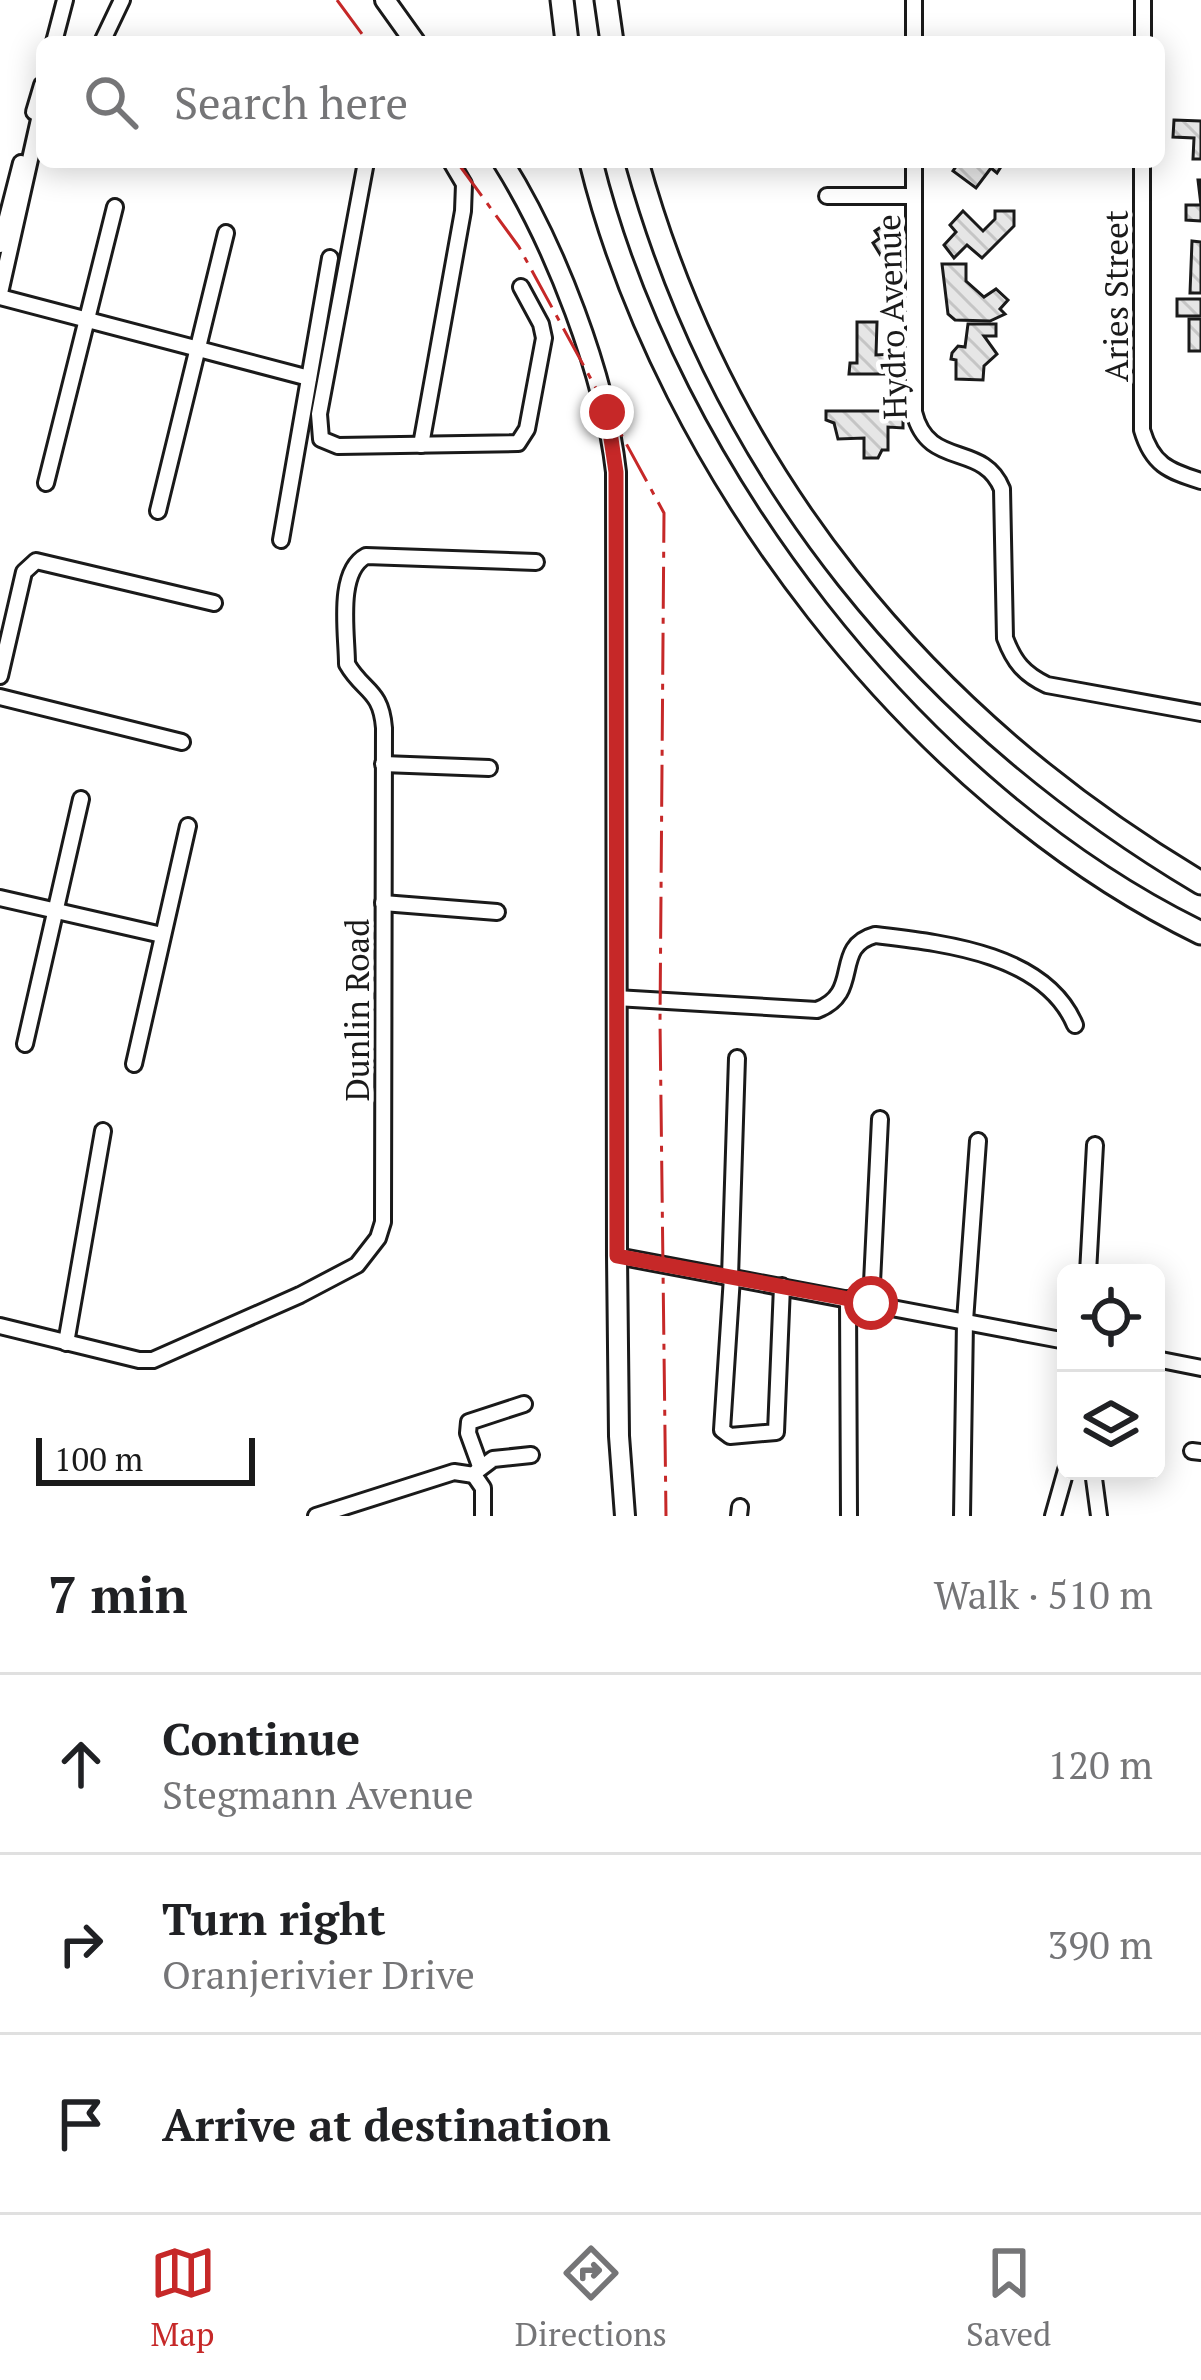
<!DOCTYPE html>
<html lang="en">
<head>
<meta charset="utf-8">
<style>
  :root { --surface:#fff; --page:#f6f6f6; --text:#202124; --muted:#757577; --line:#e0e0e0; --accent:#c62828 }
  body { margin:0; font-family:"PT Serif",serif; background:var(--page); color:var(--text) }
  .controls { position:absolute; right:36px; bottom:36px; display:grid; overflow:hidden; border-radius:18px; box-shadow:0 6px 30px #0003 }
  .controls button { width:108px; height:108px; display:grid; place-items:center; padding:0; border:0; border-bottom:3px solid var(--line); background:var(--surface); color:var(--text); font:60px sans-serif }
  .scale { position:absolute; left:36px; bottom:30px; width:219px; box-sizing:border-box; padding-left:12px; border:6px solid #1a1a1a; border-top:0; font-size:33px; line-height:42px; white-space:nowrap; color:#1a1a1a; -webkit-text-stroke:9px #fff; paint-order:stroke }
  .stop { position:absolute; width:36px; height:36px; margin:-27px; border:9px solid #c62828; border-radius:50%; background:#fff }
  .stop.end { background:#c62828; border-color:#fff; box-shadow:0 3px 12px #0008 }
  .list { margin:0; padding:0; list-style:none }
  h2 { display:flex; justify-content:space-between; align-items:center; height:156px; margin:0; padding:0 48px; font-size:51px }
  h2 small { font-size:39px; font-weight:400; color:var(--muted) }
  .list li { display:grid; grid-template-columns:78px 1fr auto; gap:36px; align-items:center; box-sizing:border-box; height:180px; padding:0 48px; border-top:3px solid var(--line) }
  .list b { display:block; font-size:45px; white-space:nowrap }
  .list p { margin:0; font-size:39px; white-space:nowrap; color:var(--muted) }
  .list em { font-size:39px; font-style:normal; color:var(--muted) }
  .icon { flex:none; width:66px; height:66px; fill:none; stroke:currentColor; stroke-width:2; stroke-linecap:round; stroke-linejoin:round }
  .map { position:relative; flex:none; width:1201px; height:1516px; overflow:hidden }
  .search { position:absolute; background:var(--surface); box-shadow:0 6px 30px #0003; left:36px; right:36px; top:36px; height:132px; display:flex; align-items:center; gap:30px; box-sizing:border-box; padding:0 42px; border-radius:18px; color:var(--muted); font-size:45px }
  .sheet { height:696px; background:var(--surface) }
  nav { display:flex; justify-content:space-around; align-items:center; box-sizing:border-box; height:168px; border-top:3px solid var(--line); background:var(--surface); font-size:33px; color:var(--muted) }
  nav a { display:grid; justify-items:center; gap:6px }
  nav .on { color:var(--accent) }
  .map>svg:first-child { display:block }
  .building { fill:url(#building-back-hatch); stroke:#1a1a1a; stroke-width:3 }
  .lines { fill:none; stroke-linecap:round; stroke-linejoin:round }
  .street-casing { stroke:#1a1a1a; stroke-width:20 }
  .secondary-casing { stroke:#1a1a1a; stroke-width:24 }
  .primary-casing { stroke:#1a1a1a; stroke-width:27 }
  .street { stroke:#fff; stroke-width:14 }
  .secondary { stroke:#fff; stroke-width:18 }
  .primary { stroke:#fff; stroke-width:21 }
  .power { stroke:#c62828; stroke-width:3; stroke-dasharray:42 9 6 9; stroke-linecap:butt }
  .route { stroke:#c62828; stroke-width:15 }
  .labels { text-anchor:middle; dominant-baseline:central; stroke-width:9; stroke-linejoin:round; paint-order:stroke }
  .street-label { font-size:33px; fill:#1a1a1a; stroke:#fff }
</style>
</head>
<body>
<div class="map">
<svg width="1201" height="1516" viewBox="0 0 1201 1516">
  <defs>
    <pattern id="building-back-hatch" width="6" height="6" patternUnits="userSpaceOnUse" patternTransform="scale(3)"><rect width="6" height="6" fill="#e6e6e6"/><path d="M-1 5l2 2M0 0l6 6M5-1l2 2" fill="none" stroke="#c5c5c5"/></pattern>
  </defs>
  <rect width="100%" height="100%" fill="#fff"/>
  <!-- building -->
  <g class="building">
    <path d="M1174,120L1201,121V159H1193L1194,138L1173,137Z"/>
    <path d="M959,162L967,166L970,162H1004L997,173L991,168L976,188L953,171Z"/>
    <path d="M1198,180H1201V221L1186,220V205H1201Z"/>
    <path d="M963,211L983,231L995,219V211H1014V226L982,258L967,245L954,258L944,245L956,232L950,225Z"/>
    <path d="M884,225L892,236L890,242L896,245L898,275H887L883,259L873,243L880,238L875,231Z"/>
    <path d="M1192,241L1201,242V293H1190Z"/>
    <path d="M942,264H966V281L984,297L996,289L1008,300L1000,309L1005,314L990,321L955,320L948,314Z"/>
    <rect x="1177" y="299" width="24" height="17"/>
    <rect x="1189" y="319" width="12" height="32"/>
    <path d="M857,322H877L876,355L894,354L893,374H849L850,363H857Z"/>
    <path d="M968,324H996V336H984L997,354L984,366L983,380L956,379V360L951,359L952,353L958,346L965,347Z"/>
    <path d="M826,411H903V428L888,427V450H882L878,458H864V438L838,439L834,423L826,420Z"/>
  </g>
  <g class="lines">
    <!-- street casing -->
    <g class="street-casing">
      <g id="street">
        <path d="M914,0V42"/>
        <path d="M54,42L65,0"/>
        <path d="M102,42L122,0"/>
        <path d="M1143,42V0"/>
        <path d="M34,112L42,85"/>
        <path d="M366,162L319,414L321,439L338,446L518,443L527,429L544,338L541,324L521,287"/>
        <path d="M914,162V412C928,470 983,441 1002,489L1005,638C1014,662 1024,674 1047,685L1201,713"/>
        <path d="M1142,162V430C1152,464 1168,471 1201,481"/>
        <path d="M827,196H914"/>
        <path d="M0,245L21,163"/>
        <path d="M0,293L42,106"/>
        <path d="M0,297L309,378"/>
        <path d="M421,445L463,211L464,184L451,162"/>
        <path d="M46,483L115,207"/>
        <path d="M158,511L226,233"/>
        <path d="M281,540L330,258"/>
        <path d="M0,676L24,572L36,561L214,603"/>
        <path d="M0,697L182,742"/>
        <path d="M383,764L489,768"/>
        <path d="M0,898L162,935"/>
        <path d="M383,903L497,912"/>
        <path d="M616,998L817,1010C863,993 831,947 875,935C942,943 1045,953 1075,1025"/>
        <path d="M25,1044L81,799"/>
        <path d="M134,1064L188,826"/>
        <path d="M617,1256L1066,1341"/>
        <path d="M1088,1273L1095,1145"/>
        <path d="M730,1277L737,1058"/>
        <path d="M732,1277L722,1430L730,1436L776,1432L782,1286"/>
        <path d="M848,1299L849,1516"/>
        <path d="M871,1303L880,1119"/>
        <path d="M0,1326L139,1360H153L300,1295L357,1265L378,1238L383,1222L384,728C381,689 363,692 347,664C347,634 336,572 366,556L536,562"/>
        <path d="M66,1343L103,1131"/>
        <path d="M1156,1359L1201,1368"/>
        <path d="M1192,1451L1201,1452"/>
        <path d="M480,1466L468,1433L469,1422L524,1404"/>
        <path d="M477,1471L493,1459L531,1455"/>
        <path d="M1093,1471L1099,1516"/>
        <path d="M474,1475L483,1488V1516"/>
        <path d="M316,1516L454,1472L474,1475"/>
        <path d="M739,1516L740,1507"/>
        <path d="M962,1516L965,1321L978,1141"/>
        <path d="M1053,1516L1066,1470"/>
      </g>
    </g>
    <!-- secondary casing -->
    <g class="secondary-casing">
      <g id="secondary">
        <path d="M385,0L415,42"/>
        <path d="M503,162C555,245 605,374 616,472L617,1256L619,1436L625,1516"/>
      </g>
    </g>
    <!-- primary casing -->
    <g class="primary-casing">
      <g id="primary">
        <path d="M562,0L567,42"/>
        <path d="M606,0L612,42"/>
        <path d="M591,162C667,469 915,794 1201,933"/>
        <path d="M637,162C724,475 924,718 1201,883"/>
      </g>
    </g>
    <!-- street -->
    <use href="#street" class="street"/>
    <!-- secondary -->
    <use href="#secondary" class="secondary"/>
    <!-- primary -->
    <use href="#primary" class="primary"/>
    <!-- power -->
    <g class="power">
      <path d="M337,0L368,42"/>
      <path d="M457,162L519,247L664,513L660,1021L666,1516"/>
    </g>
  </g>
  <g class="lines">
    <!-- route -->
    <path class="route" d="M607,412L616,472L617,1256L871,1303"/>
  </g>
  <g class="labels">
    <!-- street labels -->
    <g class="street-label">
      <text transform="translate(1115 296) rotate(-90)">Aries Street</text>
      <text transform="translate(891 317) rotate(-92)">Hydro Avenue</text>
      <text transform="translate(356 1010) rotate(-90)">Dunlin Road</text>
    </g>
  </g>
</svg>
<div class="controls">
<button><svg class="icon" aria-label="locate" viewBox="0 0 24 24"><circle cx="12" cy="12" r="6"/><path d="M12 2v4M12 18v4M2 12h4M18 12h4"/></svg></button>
<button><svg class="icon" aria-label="layers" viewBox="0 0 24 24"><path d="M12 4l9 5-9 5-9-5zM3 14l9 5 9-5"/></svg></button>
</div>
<div class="scale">100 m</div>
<div class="stop" style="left:871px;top:1303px"></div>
<div class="stop end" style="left:607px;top:412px"></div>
<div class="search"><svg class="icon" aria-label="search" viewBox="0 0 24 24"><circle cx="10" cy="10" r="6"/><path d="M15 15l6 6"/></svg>Search here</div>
</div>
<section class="sheet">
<h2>7 min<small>Walk · 510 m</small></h2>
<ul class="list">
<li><svg class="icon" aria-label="ahead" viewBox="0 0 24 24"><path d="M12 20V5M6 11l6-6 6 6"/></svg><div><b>Continue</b><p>Stegmann Avenue</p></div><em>120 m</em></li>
<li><svg class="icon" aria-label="right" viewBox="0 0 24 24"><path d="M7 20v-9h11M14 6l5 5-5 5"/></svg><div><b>Turn right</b><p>Oranjerivier Drive</p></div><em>390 m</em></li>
<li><svg class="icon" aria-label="arrive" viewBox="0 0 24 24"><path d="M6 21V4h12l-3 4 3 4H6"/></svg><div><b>Arrive at destination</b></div></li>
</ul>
</section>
<nav>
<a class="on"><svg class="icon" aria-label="map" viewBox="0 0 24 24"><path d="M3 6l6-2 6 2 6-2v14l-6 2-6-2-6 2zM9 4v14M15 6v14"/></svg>Map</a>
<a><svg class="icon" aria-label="directions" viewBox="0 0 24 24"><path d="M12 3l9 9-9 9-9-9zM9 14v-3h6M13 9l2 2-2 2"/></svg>Directions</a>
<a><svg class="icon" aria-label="saved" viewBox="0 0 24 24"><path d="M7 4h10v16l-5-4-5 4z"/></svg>Saved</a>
</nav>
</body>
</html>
